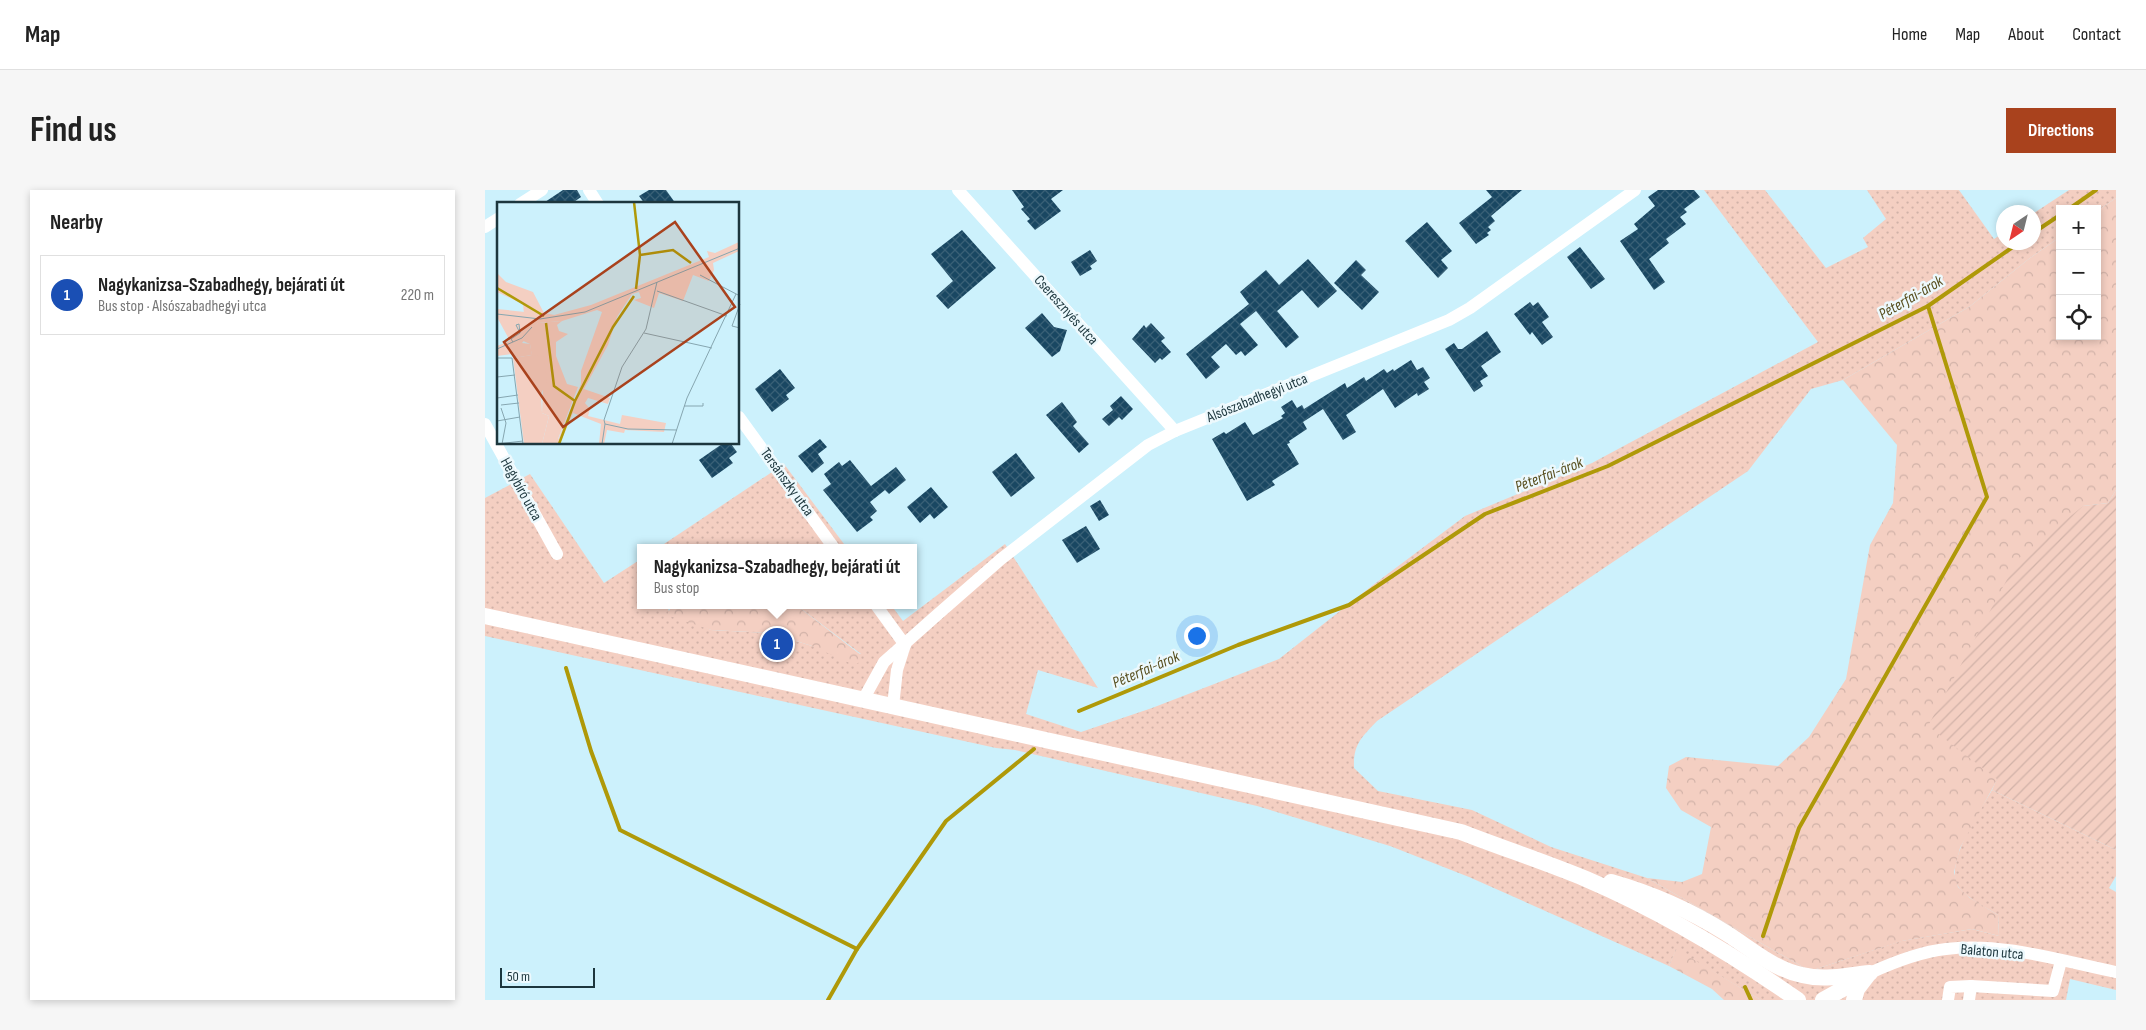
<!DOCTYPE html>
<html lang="en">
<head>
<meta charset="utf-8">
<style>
  :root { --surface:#fff; --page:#f6f6f6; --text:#222; --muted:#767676; --line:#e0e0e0; --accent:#a9421d }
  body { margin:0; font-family:"Sofia Sans Condensed",sans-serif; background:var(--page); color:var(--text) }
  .controls { position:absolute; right:15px; top:15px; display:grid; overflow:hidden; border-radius:0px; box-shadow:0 2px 8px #0003 }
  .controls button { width:45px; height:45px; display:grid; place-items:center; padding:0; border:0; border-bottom:1px solid var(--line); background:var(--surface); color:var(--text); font:25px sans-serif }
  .compass { position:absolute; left:1511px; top:15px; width:45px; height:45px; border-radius:50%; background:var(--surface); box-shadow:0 2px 8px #0003; rotate:215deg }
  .scale { position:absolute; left:15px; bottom:12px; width:95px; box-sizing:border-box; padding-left:5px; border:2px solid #1c363d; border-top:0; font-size:14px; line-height:18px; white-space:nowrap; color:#1c363d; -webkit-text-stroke:4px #edf9fd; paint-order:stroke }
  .you { position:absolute; left:711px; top:445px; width:18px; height:18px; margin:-12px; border:4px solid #fff; border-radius:50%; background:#1a73e8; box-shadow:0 0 0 8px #1a73e833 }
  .badge { display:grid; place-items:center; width:32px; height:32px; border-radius:50%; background:var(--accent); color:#fff; font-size:16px; font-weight:700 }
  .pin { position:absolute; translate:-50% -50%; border:2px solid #fff; box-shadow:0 1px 5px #0006 }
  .popup { position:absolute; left:152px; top:354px; width:280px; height:65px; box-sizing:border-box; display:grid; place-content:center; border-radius:0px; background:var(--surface); filter:drop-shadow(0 1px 4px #0005); font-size:16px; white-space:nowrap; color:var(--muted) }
  .popup b { font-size:19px; color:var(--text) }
  .popup::after { content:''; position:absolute; left:50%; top:100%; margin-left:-10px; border:10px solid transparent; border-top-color:var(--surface) }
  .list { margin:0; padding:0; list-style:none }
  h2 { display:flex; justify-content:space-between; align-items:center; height:65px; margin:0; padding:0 20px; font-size:21px }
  h2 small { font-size:16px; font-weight:400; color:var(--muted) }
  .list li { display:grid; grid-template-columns:32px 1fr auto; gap:15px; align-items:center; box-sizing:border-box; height:80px; margin:0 10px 10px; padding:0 10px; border:1px solid var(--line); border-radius:0px }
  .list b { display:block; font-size:19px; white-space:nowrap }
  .list p { margin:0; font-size:16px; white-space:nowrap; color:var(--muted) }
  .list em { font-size:16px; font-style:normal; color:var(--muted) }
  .icon { flex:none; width:28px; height:28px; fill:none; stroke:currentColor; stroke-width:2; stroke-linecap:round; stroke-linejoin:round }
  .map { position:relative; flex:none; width:1631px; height:810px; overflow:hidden; border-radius:0px }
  header { display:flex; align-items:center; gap:30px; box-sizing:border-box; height:70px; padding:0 25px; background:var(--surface); border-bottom:1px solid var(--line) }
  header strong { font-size:24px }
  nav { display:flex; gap:28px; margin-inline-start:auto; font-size:18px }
  .intro { display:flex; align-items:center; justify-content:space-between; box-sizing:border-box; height:120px; padding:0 30px }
  h1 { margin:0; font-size:35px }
  .button { padding:12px 22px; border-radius:0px; background:var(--accent); color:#fff; font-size:18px; font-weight:700 }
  main { display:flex; gap:30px; padding:0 30px }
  aside { flex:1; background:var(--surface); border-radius:0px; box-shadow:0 2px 8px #0003 }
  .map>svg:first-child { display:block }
  .grass { fill:url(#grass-dots) }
  .forest { fill:url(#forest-crowns) }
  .garden { fill:url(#garden-furrows) }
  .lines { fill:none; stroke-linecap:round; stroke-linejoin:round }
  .stream { stroke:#af9908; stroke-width:4 }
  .building { fill:url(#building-cross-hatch) }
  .minor { stroke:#fff; stroke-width:12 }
  .major { stroke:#fff; stroke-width:16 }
  .labels { text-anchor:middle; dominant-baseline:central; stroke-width:5; stroke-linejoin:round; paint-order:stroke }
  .street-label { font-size:15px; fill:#1c363d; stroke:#edf9fd }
  .water-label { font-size:16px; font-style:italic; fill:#584f1f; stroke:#edf9fd }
  .inset-river { fill:none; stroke:#af9908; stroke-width:2.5 }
  .inset-road { fill:none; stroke:#86a6b0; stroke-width:1 }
  .view { fill:#a9421d; fill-opacity:0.15; stroke:#a9421d; stroke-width:2.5 }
  .inset-edge { fill:none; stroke:#1c363d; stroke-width:2.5 }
</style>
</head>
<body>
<header>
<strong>Map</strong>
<nav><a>Home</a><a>Map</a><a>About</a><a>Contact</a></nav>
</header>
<div class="intro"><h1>Find us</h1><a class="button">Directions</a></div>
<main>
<aside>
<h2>Nearby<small></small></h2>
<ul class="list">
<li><span class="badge" style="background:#1a4fb4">1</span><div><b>Nagykanizsa-Szabadhegy, bejárati út</b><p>Bus stop · Alsószabadhegyi utca</p></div><em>220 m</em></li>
</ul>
</aside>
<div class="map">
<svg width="1631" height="810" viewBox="0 0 1631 810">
  <defs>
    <pattern id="grass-dots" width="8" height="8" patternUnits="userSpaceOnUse" patternTransform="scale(1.25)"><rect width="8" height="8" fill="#f4cfc2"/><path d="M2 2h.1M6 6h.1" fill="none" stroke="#d1b2a8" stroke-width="1.8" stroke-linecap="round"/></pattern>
    <pattern id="forest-crowns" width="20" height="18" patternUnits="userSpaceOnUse" patternTransform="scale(1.25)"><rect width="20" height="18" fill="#f4cfc2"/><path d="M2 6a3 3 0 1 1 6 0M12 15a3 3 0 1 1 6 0" fill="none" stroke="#d1b2a8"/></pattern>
    <pattern id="garden-furrows" width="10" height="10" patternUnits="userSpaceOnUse" patternTransform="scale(1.25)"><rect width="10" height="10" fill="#f4cfc2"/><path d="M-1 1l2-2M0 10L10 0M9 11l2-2" fill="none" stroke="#d1b2a8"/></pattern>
    <pattern id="building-cross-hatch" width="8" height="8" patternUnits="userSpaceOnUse" patternTransform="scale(1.25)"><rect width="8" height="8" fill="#194762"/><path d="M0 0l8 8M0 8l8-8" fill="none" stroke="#396076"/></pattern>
  </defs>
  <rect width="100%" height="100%" fill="#ccf1fc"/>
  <!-- grass -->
  <g class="grass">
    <path d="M1219,0H1280L1341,78L1383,57L1378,48L1401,29L1382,0H1474L1509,49L1518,43V52H1548L1549,23L1584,0H1631V8L1612,21V19H1575V47L1545,68L1484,117L1358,190L1326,199L1263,281L892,531C877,547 868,554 869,578L893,601L987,620L1066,657L1162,688L1325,781L1416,751L1487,739L1514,746L1513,725C1500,717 1485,710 1475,699C1456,677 1495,621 1507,600L1631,660V686L1624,698L1631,702V800L1585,789L1581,810H1276L1191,760L1184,776L984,687L905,656L772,616L530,560L511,558L0,446V308L45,284L119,393L156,369V415H187L183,420L226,440L286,443L327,456L376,464L311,415H406L418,431L520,354L613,498L553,480L541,524L596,542L667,518L794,469L888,395L980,326L1107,273L1333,152Z"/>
    <path d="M299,274L362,358H173Z"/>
  </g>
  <!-- forest -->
  <g class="forest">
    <path d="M1631,8V300L1623,313L1598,316L1512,590L1475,658L1469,682L1473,697L1485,708L1513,725L1514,746L1487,739L1417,751L1325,781L1162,688L1197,692L1217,684L1226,637L1196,620L1181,598L1184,576L1201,567L1293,576L1324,547L1361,489L1385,355L1408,313L1412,255L1358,190L1484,117L1545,68L1575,47V146H1612V21Z"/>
    <path d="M187,415H311L376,465L375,472L369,475L327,456L286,443L226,440L182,425Z"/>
    <path d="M1191,759L1276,810H1239L1227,799L1184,776Z"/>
  </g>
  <!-- garden -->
  <path class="garden" d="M1631,300V660L1507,600L1512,589L1443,536L1533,369L1598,316L1623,313Z"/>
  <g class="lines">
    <!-- stream -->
    <g class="stream">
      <path d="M1584,19L1611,0"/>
      <path d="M1548,43L1575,25"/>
      <path d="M81,478L106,561L135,640L372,759"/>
      <path d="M594,521L753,455L864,415L1000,324L1123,276L1443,116L1535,52"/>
      <path d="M1278,746L1314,638L1502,307L1443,116"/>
      <path d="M1260,797L1266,810"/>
      <path d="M343,810L372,759L461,631L549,559"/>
    </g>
  </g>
  <!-- building -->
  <g class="building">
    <path d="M78,0H92L96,7L86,14H57Z"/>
    <path d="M164,0H181L191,14H160L154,6Z"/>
    <path d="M527,0H578L566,9L576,21L550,40L542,31L545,29L536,19L539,17Z"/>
    <path d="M1001,0H1037L1006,26L1010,31L1003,37L1006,40L1002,43L1004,45L991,54L974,33L1007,7Z"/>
    <path d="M1173,0H1209L1215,7L1199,19L1202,22L1195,27L1201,34L1181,49L1184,53L1164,69L1180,92L1169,100L1135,51L1153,39L1149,34L1170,16L1163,7Z"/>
    <path d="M942,32L967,61L956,70L963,78L953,88L920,51Z"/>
    <path d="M477,40L511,78L463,119L451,106L468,91L446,64Z"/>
    <path d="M1095,57L1120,89L1106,99L1082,67Z"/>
    <path d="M605,60L612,71L605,76L607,79L595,86L586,72Z"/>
    <path d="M823,69L852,101L833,118L817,100L792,121L814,147L801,158L771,121L755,134L773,155L760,166L756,161L751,165L741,154L726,167L735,177L721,189L701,164L764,114L755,102L781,80L794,95Z"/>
    <path d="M871,70L881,80L876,85L894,102L877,120L849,93Z"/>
    <path d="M1045,112L1048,116L1053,112L1064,127L1057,132L1068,147L1057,155L1047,142L1045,145L1029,124Z"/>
    <path d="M557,123L569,137L582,140L575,161L567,167L540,138Z"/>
    <path d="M666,133L680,148L676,151L686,162L677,170L675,168L670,173L647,149L659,135L661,138Z"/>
    <path d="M1002,141L1016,162L996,176L1003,186L995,191L998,196L989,202L960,159L969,153L973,159H977Z"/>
    <path d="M926,170L932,180L938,177L945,188L939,192L944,199L933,206L932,203L910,218L898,199L861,225L871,242L858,250L838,219L818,232L822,239L804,251L805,253L802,254L814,274L787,291L790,295L762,311L727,249L739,242L741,244L760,232L768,245L798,228L796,226L800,223L796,217L807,210L812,218L817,215L819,219L860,193L862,198L879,187L881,191L899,179L902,183L908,179L909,181Z"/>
    <path d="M295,179L310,198L301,205L304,209L287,222L270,199Z"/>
    <path d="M636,206L648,219L637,230L634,227L624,236L617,229L628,220L625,216Z"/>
    <path d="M577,212L592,232L588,236L604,254L594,263L561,225Z"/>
    <path d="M335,249L342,257L333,264L339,273L327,283L313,266Z"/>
    <path d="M237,254H246L252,262L244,268L248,273L227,288L214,270Z"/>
    <path d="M531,263L550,288L526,307L507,282Z"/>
    <path d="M365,270L386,296L411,277L421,290L404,304L400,300L385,312L392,321L385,327L388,330L372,342L338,300L346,294L339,284L354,272L357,276Z"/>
    <path d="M446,297L463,317L449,329L445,324L435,333L422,317Z"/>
    <path d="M615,310L624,325L614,331L605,316Z"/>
    <path d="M601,336L615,359L592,373L577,350Z"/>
  </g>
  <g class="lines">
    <!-- minor -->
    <g class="minor">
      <path d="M104,0L113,14"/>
      <path d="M473,0L690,241"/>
      <path d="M35,14L57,0"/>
      <path d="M0,37L14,28"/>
      <path d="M254,227L349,358"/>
      <path d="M0,234L72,364"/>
      <path d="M391,415L420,455"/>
      <path d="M378,510L399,472L452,425L516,369L663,255L690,241L964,130L985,118L1150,0"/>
      <path d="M408,516L412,480L420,455"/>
      <path d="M1385,783C1409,772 1434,762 1461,759C1517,752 1577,771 1631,782"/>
      <path d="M1463,810L1465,797L1486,796L1568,801L1576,771"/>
      <path d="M1484,810L1486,796"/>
    </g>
    <!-- major -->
    <g class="major">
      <path d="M0,426L976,642C1017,658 1060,672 1101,689C1176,721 1247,764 1313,810"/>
      <path d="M1126,692C1165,703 1206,721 1241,743C1265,758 1288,779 1317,785C1341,791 1361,785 1385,783"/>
      <path d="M1338,810L1381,786"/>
      <path d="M1369,810L1372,799L1382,786"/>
    </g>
  </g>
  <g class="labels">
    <!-- street labels -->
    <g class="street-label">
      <text transform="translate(581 120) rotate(48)">Cseresznyés utca</text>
      <text transform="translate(772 208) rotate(-22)">Alsószabadhegyi utca</text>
      <text transform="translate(302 292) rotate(54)">Tersánszky utca</text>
      <text transform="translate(36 299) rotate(61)">Hegybíró utca</text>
      <text transform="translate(1507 762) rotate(5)">Balaton utca</text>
    </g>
    <!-- water labels -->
    <g class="water-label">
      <text transform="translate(1426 108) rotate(-30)">Péterfai-árok</text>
      <text transform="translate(1064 285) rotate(-21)">Péterfai-árok</text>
      <text transform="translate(661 480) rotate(-23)">Péterfai-árok</text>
    </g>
  </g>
  <!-- overview -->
  <g transform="translate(12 12)">
    <rect width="242" height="242" fill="#ccf1fc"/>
    <path d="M242,40V49L216,61L217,68L212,79L196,73L186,99L162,91L157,106L137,98L144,96L142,90L135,92L120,115L111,143L87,187L113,196L111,202L91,196L88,201L93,207L91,214L123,222L125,213L169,221L167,230L128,228L127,231L110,228L107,242H102L104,222L76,211L64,239L61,238L84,182V169L105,110L100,108L65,119L41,121L25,141L33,142L35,153L16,156L15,152L0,154V144L13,139L0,115V107L57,113L94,103L212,55L210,49L218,51Z" fill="#f4cfc2"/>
    <path d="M0,71L9,80L36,90L47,111L57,113L27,112L26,102L0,90ZM65,119L60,123L62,129L71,132L59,140V154L70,182L81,185L61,237L65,242H45L52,214L45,211L47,155H35L33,142L24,138L41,121Z" fill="#f4cfc2"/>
    <path d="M35,153L47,155L50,179L44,192L45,211L52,214L45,242H27L16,156Z" fill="#f4cfc2"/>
    <path class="inset-river" d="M137,0L143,53L139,87M143,53L176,48L194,61M0,86L47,114M49,121L57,184L78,199M62,242L78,199L116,125L137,94"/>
    <path class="inset-road" d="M203,73L243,94M160,89L230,114M243,102L235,124L243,126M0,112L43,117L88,110L243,46M147,131L215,146M16,140L14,137L23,131L19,123L22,122L23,131M0,147L25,136L35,125M0,156H15L26,242M0,175L18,173M0,196L21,193M4,203L22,201M187,204H206V201M4,206L9,221L5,242M0,219L23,215M108,222L107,218L125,165L149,127L160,80M108,222L131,227L180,228M0,242L26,239M105,242L108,222M175,242L190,196L239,92"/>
    <path class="view" d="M178,20L238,105L66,225L7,140Z"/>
    <rect width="242" height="242" class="inset-edge"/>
  </g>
</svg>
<div class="controls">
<button>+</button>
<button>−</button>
<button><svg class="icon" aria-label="locate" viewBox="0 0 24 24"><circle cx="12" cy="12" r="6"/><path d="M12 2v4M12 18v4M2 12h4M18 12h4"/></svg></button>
</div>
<svg class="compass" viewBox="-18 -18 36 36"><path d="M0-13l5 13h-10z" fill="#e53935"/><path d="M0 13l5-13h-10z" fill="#767676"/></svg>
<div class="scale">50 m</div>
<div class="you"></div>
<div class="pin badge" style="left:292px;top:454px;background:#1a4fb4">1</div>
<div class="popup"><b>Nagykanizsa-Szabadhegy, bejárati út</b>Bus stop</div>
</div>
</main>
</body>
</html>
